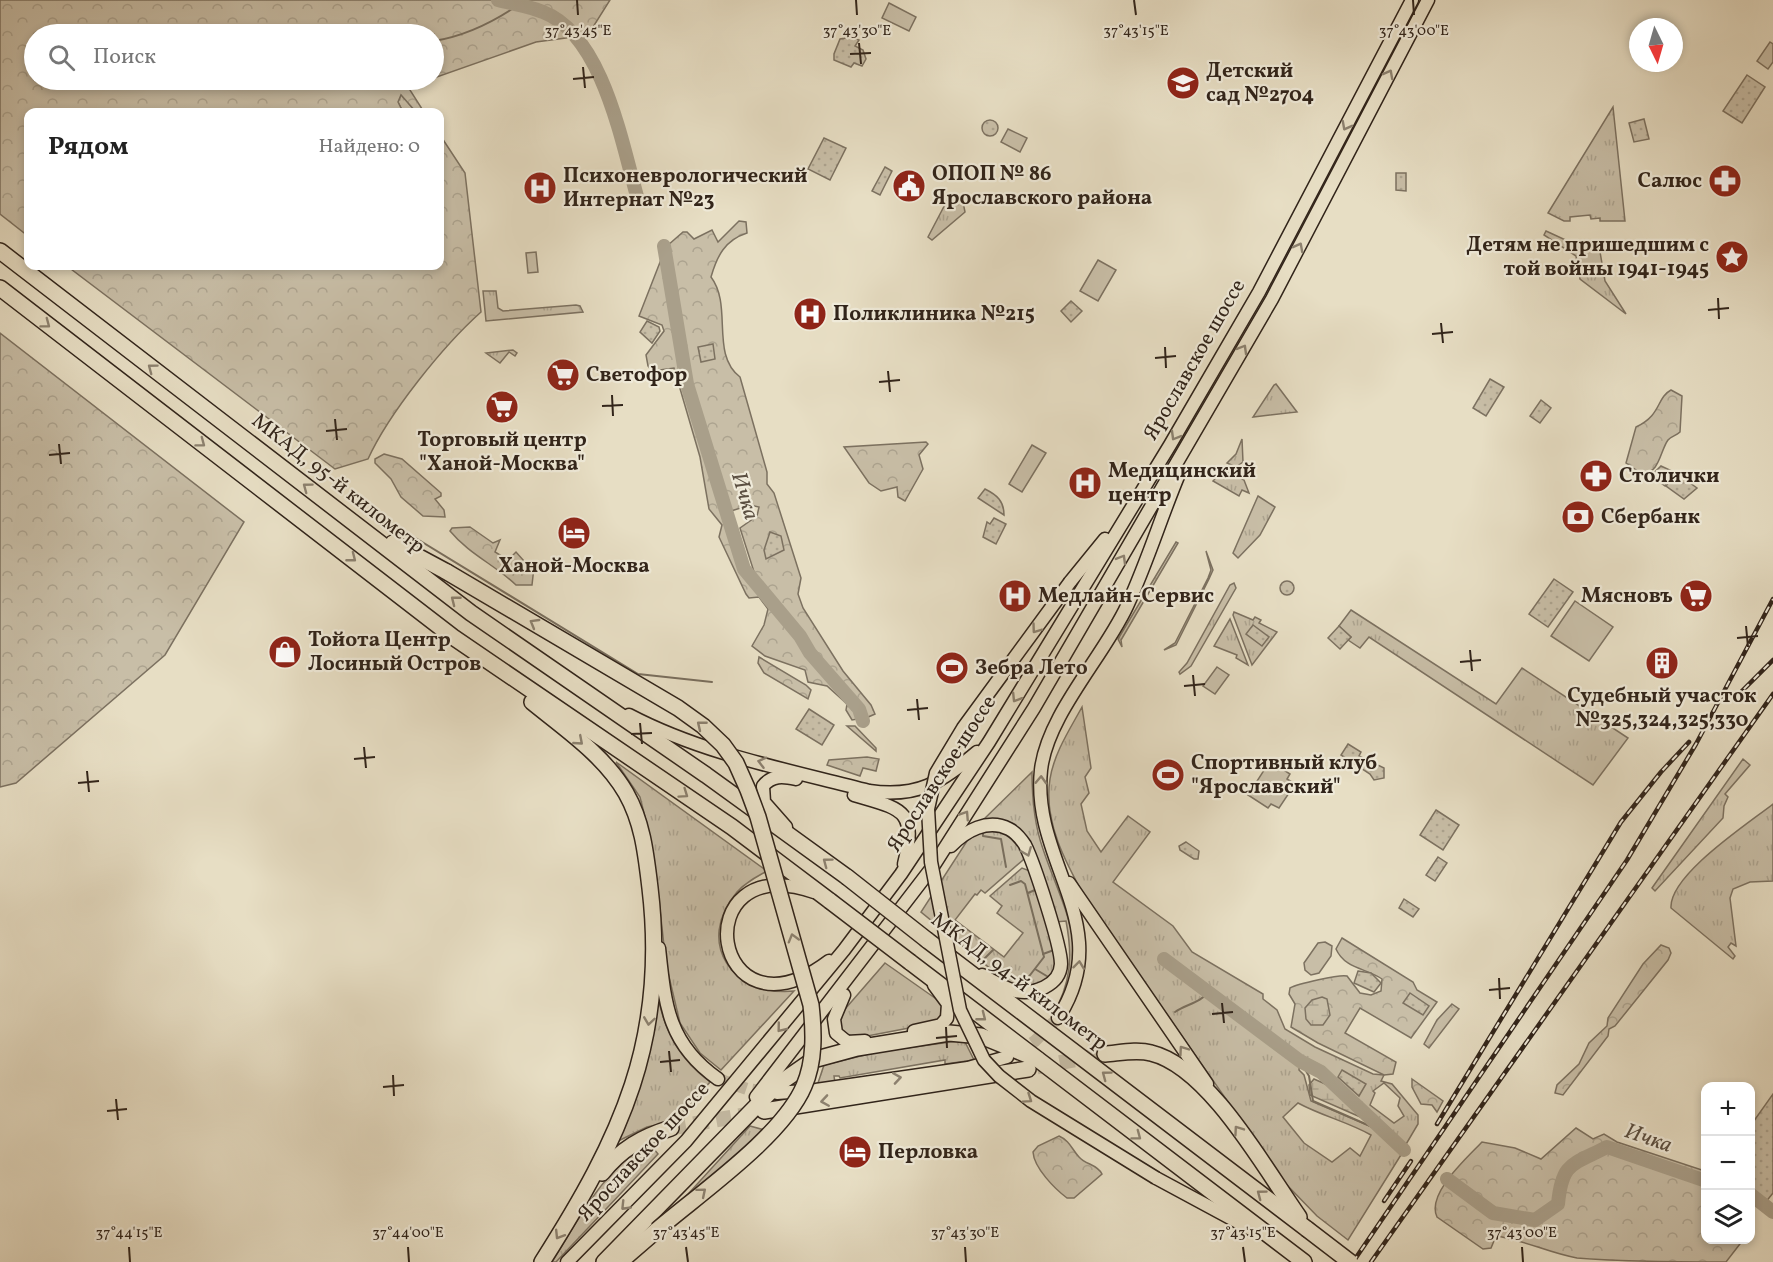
<!DOCTYPE html>
<html lang="ru">
<head>
<meta charset="utf-8">
<style>
  :root { --surface:#fff; --page:#f6f6f6; --text:#222; --muted:#767676; --line:#e0e0e0 }
  body { margin:0; font-family:Vollkorn,serif; background:var(--page); color:var(--text) }
  .controls { position:absolute; right:18px; bottom:18px; display:grid; overflow:hidden; border-radius:12px; box-shadow:0 3px 9px #0003 }
  .controls button { width:54px; height:54px; display:grid; place-items:center; padding:0; border:0; border-bottom:2px solid var(--line); background:var(--surface); color:var(--text); font:30px sans-serif }
  .compass { position:absolute; left:1629px; top:18px; width:54px; height:54px; border-radius:50%; background:var(--surface); box-shadow:0 3px 9px #0003; rotate:175deg }
  .list { margin:0; padding:0; list-style:none }
  h2 { display:flex; justify-content:space-between; align-items:center; height:78px; margin:0; padding:0 24px; font-size:26px }
  h2 small { font-size:20px; font-weight:400; color:var(--muted) }
  .icon { flex:none; width:33px; height:33px; fill:none; stroke:currentColor; stroke-width:2; stroke-linecap:round; stroke-linejoin:round }
  .map { position:relative; flex:none; width:1773px; height:1262px; overflow:hidden }
  .search { position:absolute; background:var(--surface); box-shadow:0 3px 9px #0003; left:24px; top:24px; width:420px; height:66px; display:flex; align-items:center; gap:15px; box-sizing:border-box; padding:0 21px; border-radius:33px; color:var(--muted); font-size:22px }
  .panel { position:absolute; background:var(--surface); box-shadow:0 3px 9px #0003; left:24px; top:108px; width:420px; height:162px; border-radius:12px }
  .map>svg:first-child { display:block }
  .grass { fill:url(#grass-tufts); stroke:#7c7160; stroke-width:1.5; fill-rule:evenodd }
  .forest { fill:url(#forest-crowns); stroke:#7c7160; stroke-width:1.5 }
  .wetland { fill:url(#wetland-marsh); stroke:#7c7160; stroke-width:1.5 }
  .park { fill:url(#park-dots); stroke:#7c7160; stroke-width:1.5 }
  .pitch { fill:#c8bea7; stroke:#7c7160; stroke-width:1.5 }
  .lines { fill:none; stroke-linecap:round; stroke-linejoin:round }
  .stream { stroke:#796e5d; stroke-width:2 }
  .river { stroke:#a99f8a; stroke-width:14 }
  .primary-tunnel { stroke:#c3b9a2; stroke-width:12; stroke-dasharray:12 6; stroke-linecap:butt }
  .highway-tunnel { stroke:#c3b9a2; stroke-width:15; stroke-dasharray:15 8; stroke-linecap:butt }
  .primary-casing { stroke:#31241a; stroke-width:15 }
  .highway-casing { stroke:#31241a; stroke-width:18 }
  .primary { stroke:#e7dec4; stroke-width:12 }
  .highway { stroke:#e7dec4; stroke-width:15 }
  .rail-casing { stroke:#31241a; stroke-width:4.5 }
  .rail { stroke:#efead9; stroke-width:2; stroke-dasharray:7; stroke-linecap:butt }
  .primary-bridge-casing { stroke:#31241a; stroke-width:15; stroke-linecap:butt }
  .highway-bridge-casing { stroke:#31241a; stroke-width:18; stroke-linecap:butt }
  .primary-bridge { stroke:#e7dec4; stroke-width:12 }
  .highway-bridge { stroke:#e7dec4; stroke-width:15 }
  .oneway { stroke:#8c816f }
  .ticks { fill:none; stroke:#31241a; stroke-width:2 }
  .labels { text-anchor:middle; dominant-baseline:central; stroke-width:4.5; stroke-linejoin:round; paint-order:stroke }
  .poi-label { font-size:21px; font-weight:bold; fill:#31241a; stroke:#efead9; text-anchor:start }
  .street-label { font-size:21px; fill:#31241a; stroke:#efead9 }
  .water-label { font-size:22px; font-style:italic; fill:#5b4f41; stroke:#efead9 }
  .ticks-label { font-size:15px; text-anchor:middle; fill:#31241a; stroke:#efead9; stroke-width:4.5; stroke-linejoin:round; paint-order:stroke }
</style>
</head>
<body>
<div class="map">
<svg width="1773" height="1262" viewBox="0 0 1773 1262">
  <defs>
    <pattern id="grass-tufts" width="24" height="20" patternUnits="userSpaceOnUse" patternTransform="scale(1.5)"><rect width="24" height="20" fill="#c8bea7"/><path d="M3 7l-1-3M5 7V3M7 7l1-3M15 17l-1-3M17 17v-4M19 17l1-3" fill="none" stroke="#aca38f"/></pattern>
    <pattern id="forest-crowns" width="20" height="18" patternUnits="userSpaceOnUse" patternTransform="scale(1.5)"><rect width="20" height="18" fill="#c8bea7"/><path d="M2 6a3 3 0 1 1 6 0M12 15a3 3 0 1 1 6 0" fill="none" stroke="#aca38f"/></pattern>
    <pattern id="wetland-marsh" width="20" height="14" patternUnits="userSpaceOnUse" patternTransform="scale(1.5)"><rect width="20" height="14" fill="#c8bea7"/><path d="M1 5h8M5 5V1M11 12h8M15 12V8" fill="none" stroke="#aca38f"/></pattern>
    <pattern id="park-dots" width="8" height="8" patternUnits="userSpaceOnUse" patternTransform="scale(1.5)"><rect width="8" height="8" fill="#c8bea7"/><path d="M2 2h.1M6 6h.1" fill="none" stroke="#aca38f" stroke-width="1.8" stroke-linecap="round"/></pattern>
  </defs>
  <rect width="100%" height="100%" fill="#e7dec4"/>
  <filter id="stains"><feTurbulence type="fractalNoise" baseFrequency=".00333" numOctaves="4"/><feColorMatrix values="0 0 0 0 .2 0 0 0 0 .09 0 0 0 0 .02 0 0 0 .5 -.17"/></filter>
  <radialGradient id="worn" r=".72"><stop offset=".6" stop-color="#630" stop-opacity="0"/><stop offset="1" stop-color="#630" stop-opacity=".3"/></radialGradient>
  <!-- grass -->
  <g class="grass">
    <path d="M401,94L416,112H403L398,102Z"/>
    <path d="M1613,107L1625,221H1600V218L1591,219L1590,215L1570,217V221H1564L1548,213Z"/>
    <path d="M950,195L963,202L965,212L932,240L928,237Z"/>
    <path d="M1546,231L1570,242L1571,248L1599,246L1605,281L1626,314L1580,279L1576,256L1544,235Z"/>
    <path d="M483,291H496L498,308L503,311L576,305L580,306L583,312L486,321Z"/>
    <path d="M513,350L517,353L515,356L509,352L500,363L486,353Z"/>
    <path d="M1276,384L1297,412L1253,417L1274,385Z"/>
    <path d="M1242,439L1243,462L1236,467L1227,463L1236,454Z"/>
    <path d="M1223,469L1244,480L1249,493L1242,490L1239,496L1213,481Z"/>
    <path d="M1258,496L1275,507L1260,535L1238,558L1233,553Z"/>
    <path d="M1176,542L1178,543L1121,640L1122,647L1118,639Z"/>
    <path d="M1206,551L1213,570L1209,579L1176,645L1164,650L1175,643L1208,578L1211,570Z"/>
    <path d="M1234,583L1236,588L1191,666L1180,674L1179,672L1187,663L1230,585Z"/>
    <path d="M1351,610L1496,704L1522,668L1628,738L1593,785L1369,637L1360,648L1348,640L1351,637L1339,626Z"/>
    <path d="M1234,612L1253,620L1255,617L1261,620L1259,623L1277,632L1252,665L1233,615Z"/>
    <path d="M1230,619L1248,665L1236,658L1237,655L1214,646Z"/>
    <path d="M1082,707L1091,768L1085,777L1089,793L1081,804L1087,831L1101,852L1128,816L1150,832L1113,882L1173,926L1192,952L1263,994V999L1277,1010L1285,1029L1315,1047L1373,1074L1384,1075L1381,1081L1392,1084L1418,1115V1124L1405,1146L1324,1067L1308,1059L1300,1061L1299,1070L1304,1075L1311,1101L1386,1133L1404,1150L1348,1240L1317,1216L1285,1183L1087,901C1067,865 1043,823 1050,779C1054,753 1070,729 1082,707ZM1384,1083L1400,1098L1398,1106L1404,1116L1394,1123L1370,1105L1375,1093L1373,1091ZM1298,1103C1322,1116 1348,1122 1371,1135L1360,1156L1350,1148L1332,1162L1304,1143L1283,1117Z"/>
    <path d="M1743,759L1750,765L1725,794L1728,797L1724,806L1723,818L1655,891L1652,888Z"/>
    <path d="M616,762L767,871C756,877 745,883 737,892C694,943 733,997 794,991L721,1070L700,1053L680,1023L666,964L656,873L649,833L640,797Z"/>
    <path d="M1032,772C1032,798 1034,824 1043,849C1062,907 1098,960 1052,1016C1071,984 1073,957 1066,921L1055,922L1027,843L980,823Z"/>
    <path d="M1773,804V881L1750,882L1733,889L1730,898L1736,946L1731,943L1728,947L1735,956L1733,959L1671,908C1669,875 1749,823 1773,804Z"/>
    <path d="M999,829L1009,833L1025,855L1023,860L985,893L981,890L977,895L975,894L955,920L1004,957L1023,933L997,913L1002,906L990,896L1022,868L1030,871L1052,936L1057,964L1051,978L1025,989L1008,983L921,912L967,841L983,830Z"/>
    <path d="M885,963L942,1003L940,1019L935,1023L857,1038L841,1032L839,1016Z"/>
    <path d="M658,996C665,1034 680,1059 710,1082L674,1121L647,1127L614,1143Z"/>
    <path d="M958,1041L965,1042L974,1060L945,1064V1060L840,1078L839,1076H834L835,1083L817,1086L824,1065L877,1052Z"/>
    <path d="M750,1126L768,1131L659,1226Z"/>
    <path d="M649,1143L658,1154L556,1262H552C579,1219 603,1169 649,1143Z"/>
  </g>
  <!-- forest -->
  <g class="forest">
    <path d="M0,0H610L588,35L536,42L434,78V34H34V80H428L408,87L424,112H416L401,95L398,102L403,112H28V236L0,214Z"/>
    <path d="M440,135L465,173L481,312C443,346 389,413 368,459L335,469L67,266H440Z"/>
    <path d="M739,221L746,222L747,233C725,240 717,256 711,277C733,306 710,354 740,377L767,472V484L774,493L801,578L798,594L803,608L843,671L871,705L875,714L866,718L755,575L740,528L757,516L759,507L750,505L731,511L691,384L667,246L683,232H687L694,239L712,230L718,242Z"/>
    <path d="M664,252L686,386L741,569L747,579C784,622 817,668 856,709L858,719L852,720L846,710L847,704L827,686L808,682L805,670L765,656L752,646L764,625L768,609L759,597L749,598L746,594L719,537L722,525L709,509L700,457L674,368L652,371L648,366L646,355L664,331L662,325L639,316Z"/>
    <path d="M0,333L244,522L165,655L16,783L0,787Z"/>
    <path d="M1671,390L1682,396L1680,432C1676,436 1671,436 1668,440C1660,451 1660,473 1642,474L1626,463L1636,427C1662,415 1656,398 1671,390Z"/>
    <path d="M926,442L928,444L919,455L923,469L905,501L898,497L897,487L881,491L869,483L844,447Z"/>
    <path d="M384,454L402,459L441,493V496L435,499L444,510L445,517L423,516L401,497L391,479L375,463V459Z"/>
    <path d="M1661,466L1674,472L1665,486L1651,476Z"/>
    <path d="M470,527L493,543L500,540L495,552L508,560L516,552L524,561L534,567L532,585H516C495,565 469,554 450,531L452,528Z"/>
    <path d="M759,657L806,685L811,690L808,699L764,673L758,663Z"/>
    <path d="M847,726H855L876,748V751Z"/>
    <path d="M867,757L879,759L876,771L863,768L860,776L827,765L829,760Z"/>
    <path d="M1342,938L1413,982L1417,990L1437,1002L1411,1038L1360,1008L1345,1033L1396,1062L1393,1074L1384,1075L1318,1043L1291,1027L1295,1004L1289,994L1290,988C1297,984 1340,974 1347,976L1360,993L1371,995L1381,991L1382,979C1366,968 1345,969 1336,949Z"/>
    <path d="M1661,945L1669,948L1671,953L1668,960L1615,1026L1609,1029L1608,1036L1563,1095L1555,1093L1557,1085L1579,1064L1589,1043L1607,1026L1608,1018L1643,964Z"/>
    <path d="M1452,1004L1459,1009L1429,1048L1424,1044L1437,1020Z"/>
    <path d="M1412,1079L1443,1101L1437,1112L1432,1105L1421,1104L1412,1087Z"/>
    <path d="M1576,1128L1593,1139L1604,1134L1617,1142L1705,1171L1706,1240H1743L1726,1262C1677,1262 1625,1262 1577,1258C1549,1253 1524,1240 1496,1236L1491,1248L1483,1249L1437,1217C1426,1194 1467,1158 1482,1142L1515,1148L1541,1159Z"/>
    <path d="M1059,1136C1070,1141 1071,1148 1079,1157C1086,1165 1097,1164 1102,1174L1074,1198H1067C1055,1189 1034,1168 1033,1152L1038,1146Z"/>
    <path d="M1750,1171L1765,1203L1773,1209V1217L1751,1202Z"/>
  </g>
  <!-- wetland -->
  <g class="wetland">
    <path d="M1322,997L1327,999L1330,1015L1323,1025H1311L1306,1019L1305,1008L1312,1000Z"/>
    <path d="M1314,1079L1332,1087L1374,1123L1310,1095L1309,1085Z"/>
  </g>
  <!-- park -->
  <g class="park">
    <path d="M852,37L859,40L855,46L863,50L866,59L862,66L854,63L851,67L834,60V54L840,39Z"/>
    <path d="M1747,75L1765,87L1742,123L1723,111Z"/>
    <path d="M1644,119L1649,139L1634,142L1629,123Z"/>
    <circle cx="990" cy="128" r="8"/>
    <path d="M824,138L846,148L830,180L808,169Z"/>
    <path d="M885,167L892,171L880,195L872,191Z"/>
    <path d="M1396,173H1406V191L1396,190Z"/>
    <path d="M1071,301L1082,311L1071,322L1061,311Z"/>
    <path d="M647,321L659,327L660,331L652,343L640,332Z"/>
    <path d="M713,344L715,359L701,362L698,347Z"/>
    <path d="M1490,379L1504,387L1486,416L1473,408Z"/>
    <path d="M1541,400L1551,408L1540,423L1530,416Z"/>
    <path d="M1676,473L1697,488L1684,499L1666,486Z"/>
    <path d="M985,489C997,495 1004,501 1004,515L978,498Z"/>
    <path d="M994,518L1006,524L996,544L983,537L987,522L990,524Z"/>
    <path d="M770,532L781,536L784,550L766,559L764,550Z"/>
    <path d="M1554,579L1573,592L1548,627L1529,614Z"/>
    <circle cx="1287" cy="588" r="7"/>
    <path d="M1253,625L1269,637L1262,646L1246,634Z"/>
    <path d="M1339,626L1351,637L1340,649L1328,638Z"/>
    <path d="M809,709L834,725L822,745L796,729Z"/>
    <path d="M1348,744L1361,752L1359,756L1384,768V778L1374,780L1370,774L1341,755Z"/>
    <path d="M1436,810L1459,825L1443,850L1420,835Z"/>
    <path d="M1186,842L1199,851L1198,859H1194L1180,850L1179,846Z"/>
    <path d="M1438,857L1447,863L1435,881L1426,875Z"/>
    <path d="M1404,899L1419,909L1413,917L1399,908Z"/>
    <path d="M1358,971L1371,973L1381,983L1374,992L1354,983Z"/>
    <path d="M1410,993L1429,1006L1423,1015L1403,1003Z"/>
    <path d="M1342,1070L1366,1084L1359,1096L1338,1077Z"/>
    <path d="M1773,1094V1193L1765,1203L1751,1192V1125Z"/>
  </g>
  <!-- pitch -->
  <g class="pitch">
    <path d="M889,3L916,17L909,31L882,18Z"/>
    <path d="M1770,42L1773,44V62L1768,69L1757,61Z"/>
    <path d="M1008,129L1027,138L1020,152L1001,142Z"/>
    <path d="M536,252L538,272L528,273L526,253Z"/>
    <path d="M1098,260L1116,270L1098,301L1080,291Z"/>
    <path d="M1032,445L1046,453L1022,492L1009,484Z"/>
    <path d="M1575,601L1613,627L1589,661L1551,636Z"/>
    <path d="M1217,667L1229,675L1215,694L1203,686Z"/>
    <path d="M1270,761L1290,774L1287,779L1295,784L1279,808L1271,804L1268,808L1248,795Z"/>
    <path d="M1325,942L1332,946L1331,956L1319,973L1311,975L1305,970L1304,963L1318,943Z"/>
  </g>
  <g class="lines">
    <!-- stream -->
    <g class="stream">
      <path d="M125,27L203,25L319,34"/>
      <path d="M434,41C464,36 492,23 518,5"/>
      <path d="M391,523L638,674L712,682"/>
      <path d="M983,834V836L1001,839L1006,867"/>
      <path d="M1010,885L1021,881L1025,884L1044,957L1027,979L1025,987"/>
      <path d="M1028,893L1035,890"/>
      <path d="M1043,954L1054,950"/>
      <path d="M982,961L993,950"/>
      <path d="M1035,969L1050,978"/>
      <path d="M1175,1012C1186,1004 1201,1003 1208,992"/>
      <path d="M1300,1061L1309,1076L1313,1101L1386,1133"/>
    </g>
    <!-- river -->
    <g class="river">
      <path d="M498,0C513,4 529,6 543,12C603,35 622,144 638,200"/>
      <path d="M664,246L687,384L744,569L800,636L810,653L859,709L863,721"/>
      <path d="M1164,959L1300,1061L1321,1072L1404,1150"/>
      <path d="M1447,1179L1493,1213L1535,1220L1558,1204C1562,1162 1572,1165 1607,1147L1706,1181"/>
      <path d="M1750,1194L1773,1212"/>
    </g>
    <!-- primary-tunnel -->
    <g class="primary-tunnel">
      <path d="M1017,1053L1035,1041L1058,1018"/>
      <path d="M718,1079L747,1089L769,1092"/>
    </g>
    <!-- highway-tunnel -->
    <g class="highway-tunnel">
      <path d="M1037,1067L1105,1054"/>
      <path d="M671,1128L755,1113"/>
    </g>
    <!-- primary casing -->
    <g class="primary-casing">
      <g id="primary">
        <path d="M1070,582L1105,539"/>
        <path d="M629,715C703,754 789,770 869,791C918,798 940,783 977,752"/>
        <path d="M854,795C901,809 918,809 904,864"/>
        <path d="M786,827L764,802L763,786C772,775 783,776 796,779"/>
        <path d="M951,846C965,831 988,818 1009,829C1015,832 1021,839 1025,845C1034,863 1061,945 1061,964C1060,986 1033,995 1015,991C1004,988 992,981 982,975"/>
        <path d="M1069,883L1207,1084"/>
        <path d="M814,892C682,847 711,1050 829,961"/>
        <path d="M659,948C665,1005 668,1044 718,1079"/>
        <path d="M844,995L834,1019L836,1033L847,1042L865,1041"/>
        <path d="M1058,1018C1118,926 1031,863 1041,770C1047,715 1104,656 1127,606C1147,563 1161,517 1179,474"/>
        <path d="M914,1031L941,1025L947,1018L948,1004L934,985"/>
        <path d="M777,1093L816,1090L968,1068L1007,1057"/>
        <path d="M756,1097L934,865L1034,708L1272,299L1428,0"/>
        <path d="M1156,1178L1258,1233"/>
        <path d="M567,1262L686,1141L844,950L901,874L989,742L1170,445L1259,292L1412,0"/>
      </g>
    </g>
    <!-- highway casing -->
    <g class="highway-casing">
      <g id="highway">
        <path d="M0,251L471,613L706,775L847,877"/>
        <path d="M0,288L453,637L732,827L830,901"/>
        <path d="M393,543L447,572"/>
        <path d="M532,702C565,729 604,755 626,793C643,823 646,855 650,888C668,1039 621,1138 542,1262"/>
        <path d="M927,940L1307,1229"/>
        <path d="M910,962L1304,1262"/>
        <path d="M1105,1054C1119,1053 1137,1049 1151,1053C1209,1067 1265,1169 1299,1217"/>
        <path d="M764,1111L1028,1069"/>
        <path d="M602,1173C621,1149 642,1137 671,1128"/>
        <path d="M604,1262L777,1085L813,1060L857,1048L949,1033L981,1036L1037,1059"/>
        <path d="M620,1262L657,1230"/>
      </g>
    </g>
    <!-- primary -->
    <use href="#primary" class="primary"/>
    <!-- highway -->
    <use href="#highway" class="highway"/>
    <!-- rail casing -->
    <g class="rail-casing">
      <g id="rail">
        <path d="M1734,699L1773,660"/>
        <path d="M1437,1124L1621,822L1661,772L1689,742"/>
        <path d="M1384,1201L1411,1161"/>
        <path d="M1353,1262L1627,860L1696,744L1773,599"/>
        <path d="M1371,1262L1773,694"/>
      </g>
    </g>
    <!-- rail -->
    <use href="#rail" class="rail"/>
    <!-- primary-bridge casing -->
    <g class="primary-bridge-casing">
      <path id="primary-bridge" d="M1070,582L963,728L936,773L928,809L931,862L960,1010L984,1060L999,1076L1031,1101L1156,1178"/>
    </g>
    <!-- highway-bridge casing -->
    <g class="highway-bridge-casing">
      <g id="highway-bridge">
        <path d="M447,572L678,708L703,726L723,745L736,763L748,790L758,817L811,1005C814,1032 815,1061 804,1086C783,1136 699,1194 657,1230"/>
        <path d="M847,877L927,940"/>
        <path d="M830,901L910,962"/>
        <path d="M1307,1229L1350,1262"/>
      </g>
    </g>
    <!-- primary-bridge -->
    <use href="#primary-bridge" class="primary-bridge"/>
    <!-- highway-bridge -->
    <use href="#highway-bridge" class="highway-bridge"/>
  </g>
  <!-- one-way arrows -->
  <defs><path id="oneway-chevron" d="M-2-3.5L2.5 0L-2 3.5" fill="none" stroke-width="1.6" stroke-linecap="round" stroke-linejoin="round" transform="scale(1.5)"/></defs>
  <g class="oneway">
    <use href="#oneway-chevron" transform="translate(1389 74) rotate(-62)"/>
    <use href="#oneway-chevron" transform="translate(1346 126) rotate(118)"/>
    <use href="#oneway-chevron" transform="translate(1299 247) rotate(-62)"/>
    <use href="#oneway-chevron" transform="translate(46 324) rotate(37)"/>
    <use href="#oneway-chevron" transform="translate(1243 349) rotate(-60)"/>
    <use href="#oneway-chevron" transform="translate(152 368) rotate(-143)"/>
    <use href="#oneway-chevron" transform="translate(1175 436) rotate(120)"/>
    <use href="#oneway-chevron" transform="translate(201 443) rotate(37)"/>
    <use href="#oneway-chevron" transform="translate(307 487) rotate(-143)"/>
    <use href="#oneway-chevron" transform="translate(352 558) rotate(38)"/>
    <use href="#oneway-chevron" transform="translate(1122 559) rotate(-60)"/>
    <use href="#oneway-chevron" transform="translate(455 600) rotate(-142)"/>
    <use href="#oneway-chevron" transform="translate(534 623) rotate(-150)"/>
    <use href="#oneway-chevron" transform="translate(1036 629) rotate(126)"/>
    <use href="#oneway-chevron" transform="translate(1016 698) rotate(122)"/>
    <use href="#oneway-chevron" transform="translate(701 725) rotate(-141)"/>
    <use href="#oneway-chevron" transform="translate(579 741) rotate(41)"/>
    <use href="#oneway-chevron" transform="translate(762 762) rotate(-165)"/>
    <use href="#oneway-chevron" transform="translate(1041 780) rotate(-88)"/>
    <use href="#oneway-chevron" transform="translate(684 794) rotate(35)"/>
    <use href="#oneway-chevron" transform="translate(965 815) rotate(-57)"/>
    <use href="#oneway-chevron" transform="translate(1027 852) rotate(68)"/>
    <use href="#oneway-chevron" transform="translate(827 862) rotate(-143)"/>
    <use href="#oneway-chevron" transform="translate(793 938) rotate(-106)"/>
    <use href="#oneway-chevron" transform="translate(1079 965) rotate(-83)"/>
    <use href="#oneway-chevron" transform="translate(982 1017) rotate(38)"/>
    <use href="#oneway-chevron" transform="translate(649 1021) rotate(98)"/>
    <use href="#oneway-chevron" transform="translate(781 1028) rotate(129)"/>
    <use href="#oneway-chevron" transform="translate(1183 1050) rotate(-125)"/>
    <use href="#oneway-chevron" transform="translate(1106 1075) rotate(-143)"/>
    <use href="#oneway-chevron" transform="translate(897 1078) rotate(-9)"/>
    <use href="#oneway-chevron" transform="translate(1028 1099) rotate(34)"/>
    <use href="#oneway-chevron" transform="translate(825 1101) rotate(171)"/>
    <use href="#oneway-chevron" transform="translate(1238 1130) rotate(-125)"/>
    <use href="#oneway-chevron" transform="translate(1137 1136) rotate(37)"/>
    <use href="#oneway-chevron" transform="translate(702 1192) rotate(-40)"/>
    <use href="#oneway-chevron" transform="translate(1261 1194) rotate(-143)"/>
    <use href="#oneway-chevron" transform="translate(625 1206) rotate(134)"/>
    <use href="#oneway-chevron" transform="translate(559 1235) rotate(122)"/>
  </g>
  <!-- ticks -->
  <path class="ticks" d="M577,0L578,15M856,0L857,15M1134,0L1136,15M1413,0L1414,15M859,43L861,64M850,54L871,53M583,67L585,88M573,79L594,77M1718,298L1719,319M1708,310L1729,308M1441,323L1443,343M1432,334L1453,332M1165,347L1166,368M1155,358L1176,356M888,371L890,392M879,382L900,380M612,395L613,416M602,406L623,405M335,419L337,440M326,431L347,429M59,444L61,464M49,455L70,453M1746,626L1748,647M1737,638L1758,636M1470,650L1472,671M1460,662L1481,660M1193,675L1195,696M1184,686L1205,684M917,699L919,720M907,710L928,708M640,723L642,744M631,734L652,733M364,747L366,768M354,759L375,757M87,771L89,792M78,783L99,781M1499,978L1500,999M1489,990L1510,988M1222,1003L1224,1023M1212,1014L1233,1012M946,1027L947,1048M936,1038L957,1036M669,1051L671,1072M660,1062L680,1060M393,1075L394,1096M383,1087L404,1085M116,1099L118,1120M107,1111L127,1109M129,1247L130,1262M408,1247L409,1262M686,1247L688,1262M965,1247L966,1262M1243,1247L1245,1262M1522,1247L1523,1262"/>
  <!-- icons -->
  <defs>
    <g id="school-disc" transform="scale(1.725)"><circle r="9.5" fill="#8f2418" stroke="#efead9"/><path d="M0-5L7-2L0 1L-7-2ZM-4 1L0 2.5L4 1V4Q0 6-4 4Z" fill="#fff"/></g>
    <g id="pharmacy-disc" transform="scale(1.725)"><circle r="9.5" fill="#8f2418" stroke="#efead9"/><path d="M-2-6h4v4h4v4h-4v4h-4v-4h-4v-4h4Z" fill="#fff"/></g>
    <g id="civic-disc" transform="scale(1.725)"><circle r="9.5" fill="#8f2418" stroke="#efead9"/><path d="M-.6-6.5H3V-4.5H.6V-3L4-1V1h2V6H-6V1h2V-1L-.6-3ZM-1.2 2.5V6h2.4V2.5Z" fill="#fff"/></g>
    <g id="hospital-disc" transform="scale(1.725)"><circle r="9.5" fill="#8f2418" stroke="#efead9"/><path d="M-5-5h3v3.5h4V-5h3V5h-3V1.5h-4V5h-3Z" fill="#fff"/></g>
    <g id="sight-disc" transform="scale(1.725)"><circle r="9.5" fill="#8f2418" stroke="#efead9"/><path d="M0-6L1.8-2.2L6-1.7L2.9 1.2L3.7 5.4L0 3.3L-3.7 5.4L-2.9 1.2L-6-1.7L-1.8-2.2Z" fill="#fff"/></g>
    <g id="supermarket-disc" transform="scale(1.725)"><circle r="9.5" fill="#8f2418" stroke="#efead9"/><path d="M-6-5.5h2.5l.6 2H6L4.5 2H-2.5L-4.4-4H-6ZM-1.5 3.2a1.3 1.3 0 1 0 .1 0ZM3 3.2a1.3 1.3 0 1 0 .1 0Z" fill="#fff"/></g>
    <g id="bank-disc" transform="scale(1.725)"><circle r="9.5" fill="#8f2418" stroke="#efead9"/><path d="M-6-4H6V4H-6ZM0-2.3a2.3 2.3 0 1 0 0 4.6a2.3 2.3 0 1 0 0-4.6Z" fill="#fff"/></g>
    <g id="hotel-disc" transform="scale(1.725)"><circle r="9.5" fill="#8f2418" stroke="#efead9"/><path d="M-6-4.5h1.5V1H6V5H4.5V3h-9V5H-6ZM-4 0a1.8 1.8 0 1 1 3.6 0ZM.5 0V-2.5h3Q6-2.5 6 0Z" fill="#fff"/></g>
    <g id="shop-disc" transform="scale(1.725)"><circle r="9.5" fill="#8f2418" stroke="#efead9"/><path d="M-5-2.5h2.3a2.7 3.5 0 0 1 5.4 0H5L5.5 6h-11ZM-1.5-2.5h3a1.5 2.3 0 0 0-3 0Z" fill="#fff"/></g>
    <g id="building-disc" transform="scale(1.725)"><circle r="9.5" fill="#8f2418" stroke="#efead9"/><path d="M-4-6H4V6H1V3H-1V6H-4ZM-2.5-4.3h1.7v1.8h-1.7ZM.8-4.3h1.7v1.8H.8ZM-2.5-1h1.7V.8h-1.7ZM.8-1h1.7V.8H.8Z" fill="#fff"/></g>
    <g id="stadium-disc" transform="scale(1.725)"><circle r="9.5" fill="#8f2418" stroke="#efead9"/><path d="M0-5a6.5 5 0 1 0 0 10a6.5 5 0 1 0 0-10ZM-3.5-1.8h7v3.6h-7Z" fill="#fff"/></g>
  </defs>
  <g fill-rule="evenodd">
    <use href="#school-disc" x="1183" y="83"/>
    <use href="#pharmacy-disc" x="1725" y="181"/>
    <use href="#civic-disc" x="909" y="186"/>
    <use href="#hospital-disc" x="540" y="188"/>
    <use href="#sight-disc" x="1732" y="257"/>
    <use href="#hospital-disc" x="810" y="314"/>
    <use href="#supermarket-disc" x="563" y="375"/>
    <use href="#supermarket-disc" x="502" y="407"/>
    <use href="#pharmacy-disc" x="1596" y="476"/>
    <use href="#hospital-disc" x="1085" y="483"/>
    <use href="#bank-disc" x="1578" y="517"/>
    <use href="#hotel-disc" x="574" y="533"/>
    <use href="#hospital-disc" x="1015" y="596"/>
    <use href="#supermarket-disc" x="1696" y="596"/>
    <use href="#shop-disc" x="285" y="652"/>
    <use href="#building-disc" x="1662" y="663"/>
    <use href="#stadium-disc" x="952" y="668"/>
    <use href="#stadium-disc" x="1168" y="775"/>
    <use href="#hotel-disc" x="855" y="1152"/>
  </g>
  <g class="labels">
    <!-- poi labels -->
    <g class="poi-label">
      <text x="1206" y="71">Детский<tspan x="1206" dy="24">сад №2704</tspan></text>
      <text x="932" y="174">ОПОП № 86<tspan x="932" dy="24">Ярославского района</tspan></text>
      <text x="563" y="176">Психоневрологический<tspan x="563" dy="24">Интернат №23</tspan></text>
      <text x="1702" y="181" text-anchor="end">Салюс</text>
      <text x="1709" y="245" text-anchor="end">Детям не пришедшим с<tspan x="1709" dy="24">той войны 1941-1945</tspan></text>
      <text x="833" y="314">Поликлиника №215</text>
      <text x="586" y="375">Светофор</text>
      <text x="502" y="440" text-anchor="middle">Торговый центр<tspan x="502" dy="24">"Ханой-Москва"</tspan></text>
      <text x="1108" y="471">Медицинский<tspan x="1108" dy="24">центр</tspan></text>
      <text x="1619" y="476">Столички</text>
      <text x="1601" y="517">Сбербанк</text>
      <text x="574" y="566" text-anchor="middle">Ханой-Москва</text>
      <text x="1038" y="596">Медлайн-Сервис</text>
      <text x="1673" y="596" text-anchor="end">Мясновъ</text>
      <text x="308" y="640">Тойота Центр<tspan x="308" dy="24">Лосиный Остров</tspan></text>
      <text x="975" y="668">Зебра Лето</text>
      <text x="1662" y="696" text-anchor="middle">Судебный участок<tspan x="1662" dy="24">№325,324,325,330</tspan></text>
      <text x="1191" y="763">Спортивный клуб<tspan x="1191" dy="24">"Ярославский"</tspan></text>
      <text x="878" y="1152">Перловка</text>
    </g>
    <!-- street labels -->
    <g class="street-label">
      <text transform="translate(1195 360) rotate(-60)">Ярославское шоссе</text>
      <text transform="translate(338 484) rotate(38)">МКАД, 95-й километр</text>
      <text transform="translate(942 774) rotate(-57)">Ярославское шоссе</text>
      <text transform="translate(1019 982) rotate(37)">МКАД, 94-й километр</text>
      <text transform="translate(644 1152) rotate(-47)">Ярославское шоссе</text>
    </g>
    <!-- water labels -->
    <g class="water-label">
      <text transform="translate(744 496) rotate(73)">Ичка</text>
      <text transform="translate(1648 1139) rotate(19)">Ичка</text>
    </g>
  </g>
  <g class="ticks-label">
    <text x="578" y="35">37°43'45"E</text>
    <text x="857" y="35">37°43'30"E</text>
    <text x="1136" y="35">37°43'15"E</text>
    <text x="1414" y="35">37°43'00"E</text>
    <text x="129" y="1237">37°44'15"E</text>
    <text x="408" y="1237">37°44'00"E</text>
    <text x="686" y="1237">37°43'45"E</text>
    <text x="965" y="1237">37°43'30"E</text>
    <text x="1243" y="1237">37°43'15"E</text>
    <text x="1522" y="1237">37°43'00"E</text>
  </g>
  <rect width="100%" height="100%" filter="url(#stains)"/>
  <rect width="100%" height="100%" fill="url(#worn)"/>
</svg>
<div class="controls">
<button>+</button>
<button>−</button>
<button><svg class="icon" aria-label="layers" viewBox="0 0 24 24"><path d="M12 4l9 5-9 5-9-5zM3 14l9 5 9-5"/></svg></button>
</div>
<svg class="compass" viewBox="-18 -18 36 36"><path d="M0-13l5 13h-10z" fill="#e53935"/><path d="M0 13l5-13h-10z" fill="#767676"/></svg>
<div class="search"><svg class="icon" aria-label="search" viewBox="0 0 24 24"><circle cx="10" cy="10" r="6"/><path d="M15 15l6 6"/></svg>Поиск</div>
<section class="panel">
<h2>Рядом<small>Найдено: 0</small></h2>
<ul class="list">
</ul>
</section>
</div>
</body>
</html>
